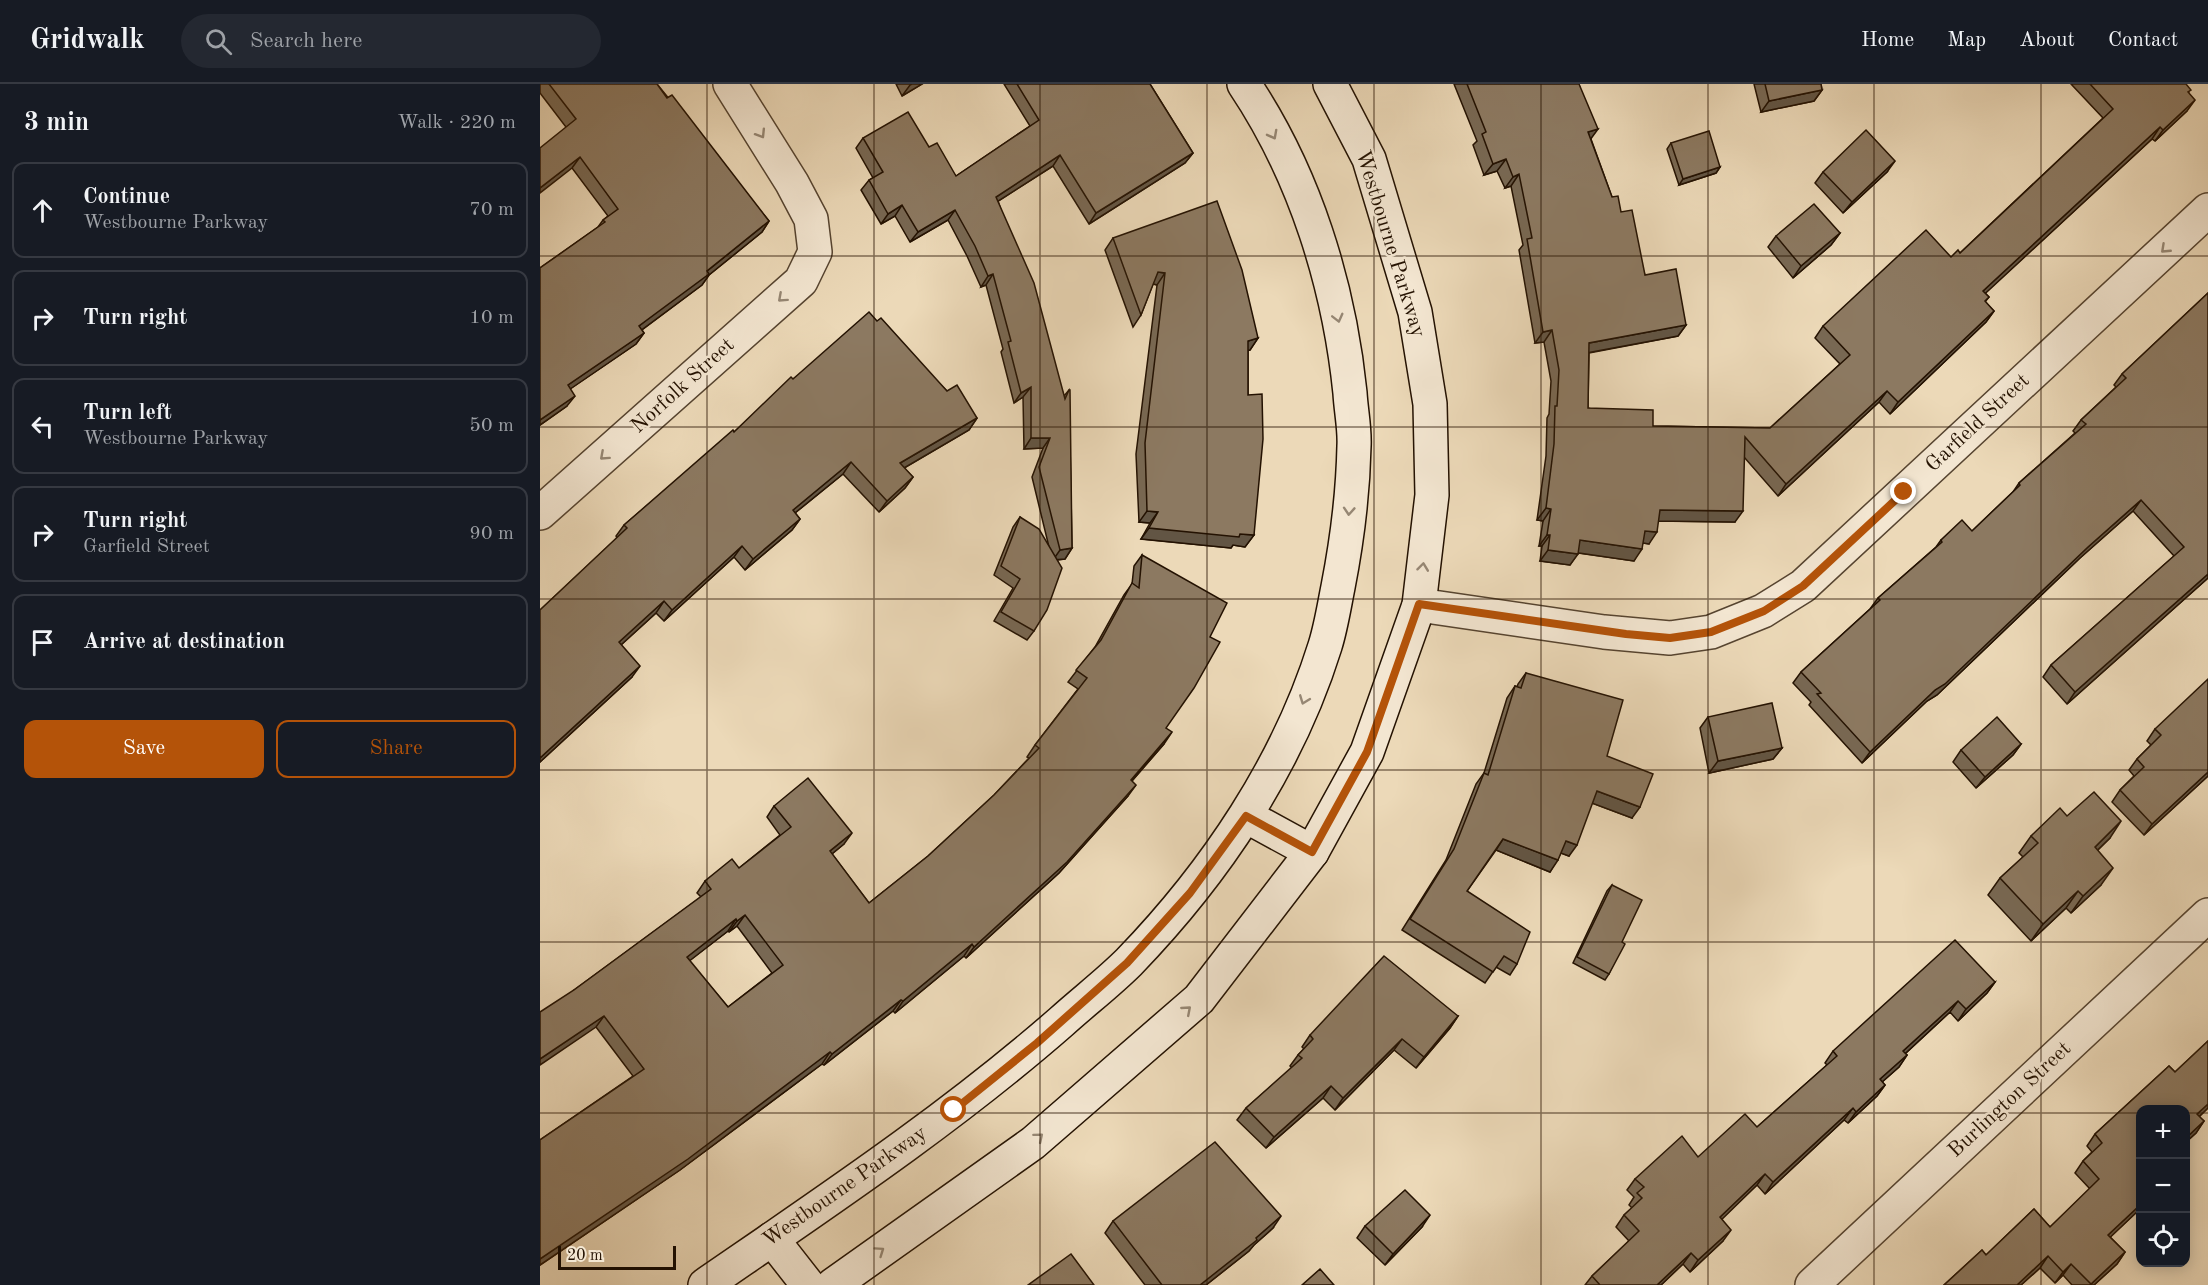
<!DOCTYPE html>
<html lang="en">
<head>
<meta charset="utf-8">
<style>
  :root { --surface:#171b24; --page:#242831; --text:#f1f3f6; --muted:#9ea1a6; --line:#363941; --accent:#b45309 }
  body { margin:0; font-family:"Old Standard TT",serif; background:var(--page); color:var(--text) }
  .controls { position:absolute; right:18px; bottom:18px; display:grid; overflow:hidden; border-radius:12px; box-shadow:0 3px 15px #0003 }
  .controls button { width:54px; height:54px; display:grid; place-items:center; padding:0; border:0; border-bottom:2px solid var(--line); background:var(--surface); color:var(--text); font:30px sans-serif }
  .scale { position:absolute; left:18px; bottom:15px; width:118px; box-sizing:border-box; padding-left:6px; border:3px solid #241202; border-top:0; font-size:16px; line-height:21px; white-space:nowrap; color:#241202; -webkit-text-stroke:4px #f3e6d1; paint-order:stroke }
  .stop { position:absolute; width:18px; height:18px; margin:-14px; border:4px solid #b45309; border-radius:50%; background:#fff }
  .stop.end { background:#b45309; border-color:#fff; box-shadow:0 2px 6px #0008 }
  .list { margin:0; padding:0; list-style:none }
  h2 { display:flex; justify-content:space-between; align-items:center; height:78px; margin:0; padding:0 24px; font-size:26px }
  h2 small { font-size:20px; font-weight:400; color:var(--muted) }
  .list li { display:grid; grid-template-columns:39px 1fr auto; gap:18px; align-items:center; box-sizing:border-box; height:96px; margin:0 12px 12px; padding:0 12px; border:2px solid var(--line); border-radius:12px }
  .list b { display:block; font-size:22px; white-space:nowrap }
  .list p { margin:0; font-size:20px; white-space:nowrap; color:var(--muted) }
  .list em { font-size:20px; font-style:normal; color:var(--muted) }
  .actions { display:flex; gap:12px; padding:18px 24px }
  .actions a { flex:1; padding:14px 0; border:2px solid var(--accent); border-radius:12px; text-align:center; font-size:21px; color:var(--accent) }
  .actions .main { background:var(--accent); color:#fff }
  .icon { flex:none; width:33px; height:33px; fill:none; stroke:currentColor; stroke-width:2; stroke-linecap:round; stroke-linejoin:round }
  .map { position:relative; flex:none; width:1668px; height:1201px; overflow:hidden }
  header { display:flex; align-items:center; gap:36px; box-sizing:border-box; height:84px; padding:0 30px; background:var(--surface); border-bottom:2px solid var(--line) }
  header strong { font-size:28px }
  nav { display:flex; gap:33px; margin-inline-start:auto; font-size:21px }
  .search { width:420px; height:54px; background:var(--page); display:flex; align-items:center; gap:15px; box-sizing:border-box; padding:0 21px; border-radius:33px; color:var(--muted); font-size:22px }
  main { display:flex }
  aside { flex:1; background:var(--surface) }
  .map>svg:first-child { display:block }
  .lines { fill:none; stroke-linecap:round; stroke-linejoin:round }
  .street-casing { stroke:#564430; stroke-width:36 }
  .secondary-casing { stroke:#241202; stroke-width:36 }
  .street { stroke:#f3e6d1; stroke-width:33 }
  .secondary { stroke:#f3e6d1; stroke-width:33 }
  .wall { fill:#786853; stroke:#241202; stroke-width:1.5; fill-rule:evenodd }
  .shaded-wall { fill:#625544; stroke:#241202; stroke-width:1.5 }
  .building { fill:#8c7961; stroke:#241202; stroke-width:1.5; fill-rule:evenodd }
  .oneway { stroke:#968774 }
  .route { stroke:#b45309; stroke-width:8 }
  .grid { fill:none; stroke:#241202; stroke-width:1.5; stroke-opacity:0.55 }
  .labels { text-anchor:middle; dominant-baseline:central; stroke-width:5; stroke-linejoin:round; paint-order:stroke }
  .street-label { font-size:21px; fill:#241202; stroke:#f3e6d1 }
</style>
</head>
<body>
<header>
<strong>Gridwalk</strong>
<div class="search"><svg class="icon" aria-label="search" viewBox="0 0 24 24"><circle cx="10" cy="10" r="6"/><path d="M15 15l6 6"/></svg>Search here</div>
<nav><a>Home</a><a>Map</a><a>About</a><a>Contact</a></nav>
</header>
<main>
<aside>
<h2>3 min<small>Walk · 220 m</small></h2>
<ul class="list">
<li><svg class="icon" aria-label="ahead" viewBox="0 0 24 24"><path d="M12 20V5M6 11l6-6 6 6"/></svg><div><b>Continue</b><p>Westbourne Parkway</p></div><em>70 m</em></li>
<li><svg class="icon" aria-label="right" viewBox="0 0 24 24"><path d="M7 20v-9h11M14 6l5 5-5 5"/></svg><div><b>Turn right</b></div><em>10 m</em></li>
<li><svg class="icon" aria-label="left" viewBox="0 0 24 24"><path d="M17 20v-9H6M10 6l-5 5 5 5"/></svg><div><b>Turn left</b><p>Westbourne Parkway</p></div><em>50 m</em></li>
<li><svg class="icon" aria-label="right" viewBox="0 0 24 24"><path d="M7 20v-9h11M14 6l5 5-5 5"/></svg><div><b>Turn right</b><p>Garfield Street</p></div><em>90 m</em></li>
<li><svg class="icon" aria-label="arrive" viewBox="0 0 24 24"><path d="M6 21V4h12l-3 4 3 4H6"/></svg><div><b>Arrive at destination</b></div></li>
</ul>
<div class="actions"><a class="main">Save</a><a>Share</a></div>
</aside>
<div class="map">
<svg width="1668" height="1201" viewBox="0 0 1668 1201">
  <rect width="100%" height="100%" fill="#ecd9b8"/>
  <filter id="stains"><feTurbulence type="fractalNoise" baseFrequency=".00333" numOctaves="4"/><feColorMatrix values="0 0 0 0 .2 0 0 0 0 .09 0 0 0 0 .02 0 0 0 .5 -.17"/></filter>
  <radialGradient id="worn" r=".72"><stop offset=".6" stop-color="#630" stop-opacity="0"/><stop offset="1" stop-color="#630" stop-opacity=".3"/></radialGradient>
  <g class="lines">
    <!-- street casing -->
    <g class="street-casing">
      <g id="street">
        <path d="M0,429L261,197L275,168L271,135L252,99L190,0"/>
        <path d="M879,521L1064,548L1130,554L1171,548L1223,527L1263,502L1668,126"/>
        <path d="M1272,1201L1668,831"/>
      </g>
    </g>
    <!-- secondary casing -->
    <g class="secondary-casing">
      <g id="secondary">
        <path d="M706,732L772,768"/>
        <path d="M232,1155L268,1201"/>
        <path d="M165,1201C287,1117 410,1035 521,938C543,918 568,899 589,878C675,789 748,681 785,562C791,543 794,523 798,503C807,457 813,409 814,362C815,345 811,327 810,309C799,201 765,91 704,0"/>
        <path d="M293,1201L493,1059L659,915L772,768L827,668L879,521L892,411L890,320L875,228L829,75L790,0"/>
      </g>
    </g>
    <!-- street -->
    <use href="#street" class="street"/>
    <!-- secondary -->
    <use href="#secondary" class="secondary"/>
  </g>
  <!-- wall -->
  <g class="wall">
    <path d="M0,0H117L229,137L222,148L169,191L162,201L102,246L104,249L96,260L30,305L27,322L0,341V184L58,143L63,136L68,132L32,84L26,43L0,9Z"/>
    <path d="M356,0H382L362,12Z"/>
    <path d="M464,0H610L653,69L645,79L549,140L513,82L458,117L524,312L529,306L532,464L525,475L517,476L494,547L487,556L454,537L473,504L454,491L473,443L480,433L509,463L492,393L503,364L484,365L483,313L474,319L461,268L463,265L446,201L441,203L427,172L408,136L370,158L355,132L341,140L321,106L329,96L333,94L316,64L323,54L389,63L416,92L490,42Z"/>
    <path d="M914,0H1039L1051,55L1072,113L1081,128L1105,191L1146,241L1138,252L1049,269L1048,324L1113,342L1230,344L1300,280L1275,254L1283,242L1420,169L1563,34L1531,0H1646L1649,9L1647,27L1615,57L1612,55L1445,209L1449,213L1445,218L1454,227L1446,238L1350,330L1339,318L1238,412L1204,373L1195,438L1118,437L1109,460L1103,459L1094,477L1038,469L1030,481L1000,477L1002,462H999L1003,437L997,436L1006,372L1007,334L1009,330L1011,297L1004,258L995,259L979,166L983,161L971,102L965,104L957,87L944,91L933,61L937,57Z"/>
    <path d="M1214,0H1281L1282,6L1274,17L1221,28Z"/>
    <path d="M1131,59L1180,83L1176,89L1139,101L1127,65Z"/>
    <path d="M1283,88H1347L1303,129L1275,99Z"/>
    <path d="M1300,149L1291,161L1253,194L1228,163L1236,152Z"/>
    <path d="M573,154L718,254L710,266H708V311L714,451L705,463L693,461L691,464L601,455L610,439L599,438L596,370L617,201L613,200L601,231L593,243L565,166Z"/>
    <path d="M1668,209V494L1527,620L1503,593L1511,581L1634,472L1593,427L1540,474L1397,611L1387,617L1322,679L1269,621L1271,618L1253,599L1261,588L1330,525L1338,514L1396,463L1401,456L1432,447L1473,408L1479,399L1535,349L1533,347L1541,336L1576,303L1574,301L1582,290Z"/>
    <path d="M337,237L407,307L437,334L429,346L364,384L373,393L365,404L339,428L303,390L255,429L260,435L252,446L205,486L194,473L124,537L116,529L81,561L92,593L0,678V526L77,454L76,452L84,441L194,348L253,295Z"/>
    <path d="M602,471L626,644L624,660L592,697L588,712L519,789L426,874L424,872L355,929L353,927L284,981L282,980L140,1086L0,1181V1056L93,992L56,943L34,906L161,813L157,809L165,797L199,784L240,751L227,733L234,722L304,760L292,770L329,819L388,772L454,711L489,674L487,673L495,661L538,605L528,598L555,563L584,511L592,500L594,482ZM197,842L232,889L188,923L149,877L188,847L189,848Z"/>
    <path d="M986,589L1067,672L1092,734L1052,719L1029,772L1021,769L1010,788L956,766L927,807L977,880L970,891L956,883L945,899L862,846L906,776L936,700L944,689L967,614L975,602L977,603L978,600Z"/>
    <path d="M1168,633L1242,664L1233,675L1169,689L1160,644Z"/>
    <path d="M1615,645L1668,692L1604,751L1572,718L1580,706L1594,692L1589,686L1597,675L1611,661L1607,657Z"/>
    <path d="M1481,660L1473,671L1436,704L1413,678L1421,666Z"/>
    <path d="M1527,732L1570,754L1558,766L1561,801L1531,829L1526,824L1491,857L1448,811L1460,794L1483,773L1479,769L1491,752Z"/>
    <path d="M1072,801L1082,858L1069,890L1065,896L1033,879L1067,807Z"/>
    <path d="M1455,898L1447,909L1418,937L1410,928L1365,970L1367,971L1359,983L1342,998L1345,1001L1337,1012L1308,1039L1304,1036L1225,1110L1217,1101L1181,1135L1183,1157L1150,1188L1143,1180L1121,1201H1045L1052,1192L1089,1157L1076,1143L1084,1131L1092,1124L1089,1121L1094,1113L1087,1106L1095,1095L1158,1073L1217,1043L1287,981L1285,979L1293,967Z"/>
    <path d="M918,932L910,944L876,984L854,966L795,1026L783,1014L726,1064L697,1036L706,1024L752,984L750,982L758,971L764,965L762,963L770,951Z"/>
    <path d="M1668,957V1024L1659,1033L1664,1037L1656,1049L1646,1058V1026H1600V1125L1570,1153L1585,1168L1577,1180L1554,1201H1532L1523,1191L1515,1199L1500,1184L1481,1201H1404L1442,1166L1446,1171L1494,1125L1510,1143L1550,1105L1535,1089L1543,1077L1552,1068L1547,1062L1555,1050L1629,982L1635,988Z"/>
    <path d="M573,1137L733,1144L714,1161L709,1167L666,1201H605L565,1149Z"/>
    <path d="M825,1142L882,1143L845,1181L817,1154Z"/>
  </g>
  <!-- shaded-wall -->
  <g class="shaded-wall">
    <path d="M372,0H382L362,12L370,1Z"/>
    <path d="M1282,6L1274,17L1221,28L1229,17Z"/>
    <path d="M1655,16L1647,27L1615,57L1623,46Z"/>
    <path d="M1620,43L1612,55L1435,219L1443,207Z"/>
    <path d="M1058,45L1050,56L1048,48Z"/>
    <path d="M653,69L645,79L549,140L556,129Z"/>
    <path d="M520,71L513,82L449,123L456,113Z"/>
    <path d="M40,73L32,84L0,109V104Z"/>
    <path d="M966,75L957,87L944,91L953,80Z"/>
    <path d="M1355,77L1347,88L1303,129L1312,118Z"/>
    <path d="M1180,83L1176,89L1139,101L1143,95Z"/>
    <path d="M979,90L971,102L965,104L973,93Z"/>
    <path d="M362,121L355,132L341,140L348,130Z"/>
    <path d="M415,126L408,136L370,158L378,148Z"/>
    <path d="M229,137L222,148L169,191L162,201L92,253L99,242Z"/>
    <path d="M1300,149L1291,161L1253,194L1261,182Z"/>
    <path d="M618,188L625,189L617,201L610,199Z"/>
    <path d="M453,190L446,201L441,203L448,192Z"/>
    <path d="M1454,227L1446,238L1350,330L1358,318Z"/>
    <path d="M1146,241L1138,252L1041,270L1049,259Z"/>
    <path d="M1012,246L1004,258L995,259L1003,248Z"/>
    <path d="M104,249L96,260L20,312L28,301Z"/>
    <path d="M718,254L710,266L700,268L708,257Z"/>
    <path d="M491,303L483,313L474,319L481,309Z"/>
    <path d="M1347,307L1339,318L1238,412L1246,400Z"/>
    <path d="M35,312L27,322L0,341V336Z"/>
    <path d="M437,334L429,346L352,391L360,379Z"/>
    <path d="M491,354H510L503,364L484,365Z"/>
    <path d="M311,378L303,390L245,437L253,426Z"/>
    <path d="M373,393L365,404L339,428L347,417Z"/>
    <path d="M1601,416L1593,427L1540,474L1397,611L1387,617L1322,679L1330,668L1395,606L1548,463Z"/>
    <path d="M1006,424L1011,425L1003,437L997,436Z"/>
    <path d="M1120,426L1203,427L1195,438L1112,437Z"/>
    <path d="M607,427L618,428L610,439L599,438Z"/>
    <path d="M260,435L252,446L205,486L213,475Z"/>
    <path d="M609,444L700,450L714,451L705,463L693,461L691,464L601,455Z"/>
    <path d="M1105,447L1117,448L1109,460L1097,458Z"/>
    <path d="M1007,451H1010L1002,462H999Z"/>
    <path d="M1040,456L1102,465L1094,477L1032,468Z"/>
    <path d="M202,462L194,473L124,537L132,526Z"/>
    <path d="M532,464L525,475L513,476L520,466Z"/>
    <path d="M1008,466L1038,470L1030,481L1000,477Z"/>
    <path d="M1668,490V494L1527,620L1535,608Z"/>
    <path d="M124,517L116,529L71,570L79,558Z"/>
    <path d="M100,582L92,593L0,678V674Z"/>
    <path d="M632,648L624,660L583,707L591,696Z"/>
    <path d="M1481,660L1473,671L1436,704L1445,693Z"/>
    <path d="M1242,664L1233,675L1169,689L1178,677Z"/>
    <path d="M1668,688V692L1604,751L1612,740Z"/>
    <path d="M596,701L588,712L519,789L426,874L434,863Z"/>
    <path d="M1057,707L1100,723L1092,734L1049,718Z"/>
    <path d="M1581,737L1570,754L1543,780L1555,763Z"/>
    <path d="M312,749L304,760L282,778L290,767Z"/>
    <path d="M963,755L1018,776L1010,788L956,766Z"/>
    <path d="M1026,757L1037,761L1029,772L1018,768Z"/>
    <path d="M1573,784L1561,801L1531,829L1543,812Z"/>
    <path d="M1538,807L1526,824L1491,857L1503,840Z"/>
    <path d="M205,831L197,842L189,848L197,837Z"/>
    <path d="M196,835L188,847L139,885L147,873Z"/>
    <path d="M432,860L424,872L355,929L363,917Z"/>
    <path d="M1455,898L1447,909L1418,937L1426,925Z"/>
    <path d="M361,916L353,927L284,981L292,970Z"/>
    <path d="M1418,917L1410,928L1355,979L1363,967Z"/>
    <path d="M64,932L56,943L0,981V975Z"/>
    <path d="M918,932L910,944L876,984L884,973Z"/>
    <path d="M862,955L854,966L795,1026L803,1014Z"/>
    <path d="M290,968L282,980L140,1086L0,1181V1175Z"/>
    <path d="M1367,971L1359,983L1332,1007L1340,995Z"/>
    <path d="M1345,1001L1337,1012L1308,1039L1316,1028Z"/>
    <path d="M791,1002L783,1014L726,1064L734,1053Z"/>
    <path d="M1668,1020V1024L1649,1042L1657,1030Z"/>
    <path d="M1313,1024L1304,1036L1225,1110L1233,1098Z"/>
    <path d="M1664,1037L1656,1049L1646,1058V1054Z"/>
    <path d="M1225,1090L1217,1101L1172,1145L1180,1133Z"/>
    <path d="M1600,1121V1125L1560,1163L1568,1151Z"/>
    <path d="M890,1131L882,1143L845,1181L853,1170Z"/>
    <path d="M741,1132L733,1144L714,1161L709,1167L666,1201H660Z"/>
    <path d="M1191,1146L1183,1157L1150,1188L1158,1176Z"/>
    <path d="M1585,1168L1577,1180L1554,1201H1550Z"/>
    <path d="M1151,1169L1143,1180L1121,1201H1117Z"/>
    <path d="M1508,1172L1500,1184L1481,1201H1477Z"/>
    <path d="M1531,1180L1523,1191L1515,1199L1523,1188Z"/>
  </g>
  <!-- building -->
  <g class="building">
    <path d="M9,0H117L127,14L132,11L229,137L167,187L169,190L99,242L104,249L28,301L35,312L0,336V184L65,138L63,136L78,125L40,73L0,104V64L36,35Z"/>
    <path d="M477,0H610L653,69L556,129L520,71L456,113L494,199L525,315L529,306H530L532,464L520,466L499,383L510,354H491V303L481,309L468,258L471,257L453,190L448,192L435,162L415,126L378,148L362,121L348,130L329,96L343,88L323,54L368,28L389,63L397,59L416,92L499,36Z"/>
    <path d="M927,0H1039L1058,45L1048,48L1072,113L1078,112L1081,128L1092,126L1105,191L1136,185L1146,241L1049,259L1048,324L1113,326V342L1230,344L1310,271L1283,242L1386,146L1411,173L1418,166L1420,169L1573,25L1550,0H1646L1651,6L1648,8L1655,16L1623,46L1620,43L1443,207L1449,213L1445,217L1454,227L1358,318L1347,307L1246,400L1205,353L1203,427L1120,426L1117,448L1105,447L1102,465L1040,456L1038,470L1008,466L1010,451H1007L1011,425L1006,424L1014,360L1015,322H1017L1019,286L1012,246L1003,248L987,155L992,154L979,90L973,93L966,75L953,80L942,50L946,48Z"/>
    <path d="M1225,0H1281L1282,6L1229,17Z"/>
    <path d="M1326,46L1355,77L1312,118L1283,88Z"/>
    <path d="M1169,47L1180,83L1143,95L1131,59Z"/>
    <path d="M677,117L702,186L718,254L708,257V311L722,310L723,355L714,451L700,450L699,453L609,444L618,428L607,427L605,359L625,189L618,188L601,231L573,154Z"/>
    <path d="M1274,120L1300,149L1261,182L1236,152Z"/>
    <path d="M1668,209V490L1535,608L1511,581L1644,463L1601,416L1548,463L1405,600L1395,606L1330,668L1277,610L1281,609L1261,588L1340,516L1338,514L1402,458L1401,456L1422,436L1432,447L1480,401L1479,399L1546,340L1541,336L1586,294L1582,290Z"/>
    <path d="M329,228L337,237L341,234L407,307L417,301L437,334L360,379L373,393L347,417L311,378L253,426L260,435L213,475L202,462L132,526L124,517L79,558L100,582L0,674V526L87,444L84,441L193,346L194,348L251,293L253,295Z"/>
    <path d="M480,433L499,445L522,484L507,526L494,547L461,528L480,495L461,482Z"/>
    <path d="M602,471L687,519L670,553L680,558L654,604L626,644L632,648L591,696L596,701L527,778L434,863L432,860L363,917L361,916L292,970L290,968L148,1075L0,1175V1056L104,985L64,932L0,975V928L34,906L171,805L165,797L192,775L199,784L251,743L234,722L268,694L312,749L290,767L329,819L388,772L454,711L499,664L495,661L547,594L536,586L561,556L592,499L599,504ZM205,831L243,881L188,923L147,873L196,835L197,837Z"/>
    <path d="M986,589L1083,616L1067,672L1113,690L1100,723L1057,707L1037,761L1026,757L1018,776L963,755L927,807L990,848L977,880L964,872L953,888L870,835L914,765L944,689L948,691L975,602L981,604Z"/>
    <path d="M1668,595V688L1612,740L1580,706L1604,683L1597,675L1621,651L1615,645Z"/>
    <path d="M1232,619L1242,664L1178,677L1168,633Z"/>
    <path d="M1457,633L1481,660L1445,693L1421,666Z"/>
    <path d="M1554,708L1581,737L1555,763L1573,784L1543,812L1538,807L1503,840L1460,794L1498,759L1491,752L1520,724L1527,732Z"/>
    <path d="M1072,801L1102,816L1082,858L1085,860L1069,890L1037,873Z"/>
    <path d="M1415,856L1455,898L1426,925L1418,917L1363,967L1367,971L1340,995L1345,1001L1316,1028L1313,1024L1233,1098L1225,1090L1180,1133L1191,1146L1158,1176L1151,1169L1117,1201H1060L1052,1192L1099,1147L1084,1131L1102,1114L1097,1109L1104,1103L1095,1095L1142,1052L1158,1073L1205,1030L1217,1043L1297,972L1293,967Z"/>
    <path d="M844,872L918,932L884,973L862,955L803,1014L791,1002L734,1053L706,1024L762,974L758,971L773,955L770,951Z"/>
    <path d="M1668,957V1020L1657,1030L1664,1037L1646,1054V1026H1600V1096L1598,1098L1600,1101V1121L1568,1151L1585,1168L1551,1200L1531,1180L1523,1188L1508,1172L1477,1201H1404L1442,1166L1446,1171L1494,1125L1510,1143L1559,1095L1543,1077L1562,1059L1555,1050L1629,982L1635,988Z"/>
    <path d="M675,1058L741,1132L716,1154L717,1156L660,1201H622L573,1137Z"/>
    <path d="M865,1106L890,1131L853,1170L825,1142Z"/>
    <path d="M531,1170L554,1201H488Z"/>
    <path d="M780,1185L794,1201H762Z"/>
  </g>
  <!-- one-way arrows -->
  <defs><path id="oneway-chevron" d="M-2-3.5L2.5 0L-2 3.5" fill="none" stroke-width="1.6" stroke-linecap="round" stroke-linejoin="round" transform="scale(1.5)"/></defs>
  <g class="oneway">
    <use href="#oneway-chevron" transform="translate(221 50) rotate(58)"/>
    <use href="#oneway-chevron" transform="translate(733 51) rotate(62)"/>
    <use href="#oneway-chevron" transform="translate(1625 165) rotate(137)"/>
    <use href="#oneway-chevron" transform="translate(242 214) rotate(138)"/>
    <use href="#oneway-chevron" transform="translate(798 234) rotate(76)"/>
    <use href="#oneway-chevron" transform="translate(64 372) rotate(138)"/>
    <use href="#oneway-chevron" transform="translate(809 427) rotate(94)"/>
    <use href="#oneway-chevron" transform="translate(883 483) rotate(-83)"/>
    <use href="#oneway-chevron" transform="translate(764 616) rotate(111)"/>
    <use href="#oneway-chevron" transform="translate(647 926) rotate(-41)"/>
    <use href="#oneway-chevron" transform="translate(499 1053) rotate(-40)"/>
    <use href="#oneway-chevron" transform="translate(340 1167) rotate(-35)"/>
  </g>
  <g class="lines">
    <!-- route -->
    <path class="route" d="M414,1026L497,959L587,879L650,809L706,732L772,768L827,668L879,520L1086,550L1130,554L1171,548L1224,527L1263,502L1364,408"/>
  </g>
  <!-- grid -->
  <path class="grid" d="M167,0V1201M334,0V1201M500,0V1201M667,0V1201M834,0V1201M1001,0V1201M1168,0V1201M1334,0V1201M1501,0V1201M0,172H1668M0,343H1668M0,515H1668M0,686H1668M0,858H1668M0,1029H1600M1646,1029H1668"/>
  <g class="labels">
    <!-- street labels -->
    <g class="street-label">
      <text transform="translate(850 160) rotate(73)">Westbourne Parkway</text>
      <text transform="translate(143 302) rotate(-42)">Norfolk Street</text>
      <text transform="translate(1438 339) rotate(-43)">Garfield Street</text>
      <text transform="translate(1470 1016) rotate(-43)">Burlington Street</text>
      <text transform="translate(305 1103) rotate(-35)">Westbourne Parkway</text>
    </g>
  </g>
  <rect width="100%" height="100%" filter="url(#stains)"/>
  <rect width="100%" height="100%" fill="url(#worn)"/>
</svg>
<div class="controls">
<button>+</button>
<button>−</button>
<button><svg class="icon" aria-label="locate" viewBox="0 0 24 24"><circle cx="12" cy="12" r="6"/><path d="M12 2v4M12 18v4M2 12h4M18 12h4"/></svg></button>
</div>
<div class="scale">20 m</div>
<div class="stop" style="left:414px;top:1026px"></div>
<div class="stop end" style="left:1364px;top:408px"></div>
</div>
</main>
</body>
</html>
